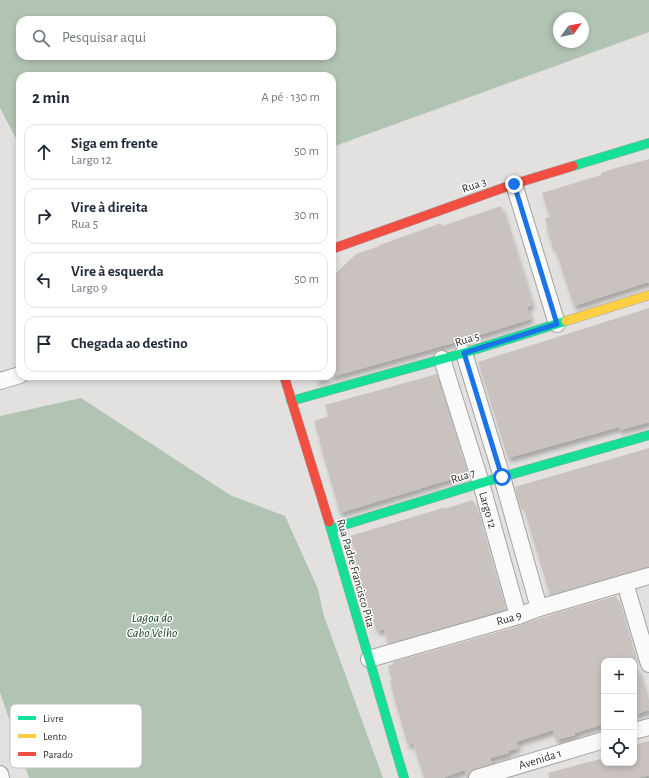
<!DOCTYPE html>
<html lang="pt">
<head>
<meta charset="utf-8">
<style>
  :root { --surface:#fff; --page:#f6f6f7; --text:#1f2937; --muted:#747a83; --line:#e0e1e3 }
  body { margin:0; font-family:"Alegreya Sans",sans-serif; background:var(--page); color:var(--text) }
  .controls { position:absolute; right:12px; bottom:12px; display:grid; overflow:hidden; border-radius:8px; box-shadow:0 2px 6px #0003 }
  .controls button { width:36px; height:36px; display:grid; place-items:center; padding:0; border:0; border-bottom:1px solid var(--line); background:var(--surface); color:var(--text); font:20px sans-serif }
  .compass { position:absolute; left:553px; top:12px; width:36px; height:36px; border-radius:50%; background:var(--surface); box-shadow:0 2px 6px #0003; rotate:57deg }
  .stop { position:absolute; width:12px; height:12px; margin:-9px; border:3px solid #1a73e8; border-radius:50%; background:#fff }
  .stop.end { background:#1a73e8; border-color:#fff; box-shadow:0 1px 4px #0008 }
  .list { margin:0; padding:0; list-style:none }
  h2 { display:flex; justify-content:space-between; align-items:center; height:52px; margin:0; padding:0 16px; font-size:17px }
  h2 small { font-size:13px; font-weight:400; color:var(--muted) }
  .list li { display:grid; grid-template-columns:26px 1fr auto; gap:12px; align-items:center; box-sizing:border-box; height:56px; margin:0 8px 8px; padding:0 8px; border:1px solid var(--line); border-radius:12px }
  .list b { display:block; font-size:15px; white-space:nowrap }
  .list p { margin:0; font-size:13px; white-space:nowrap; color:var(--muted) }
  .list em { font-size:13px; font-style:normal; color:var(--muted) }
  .icon { flex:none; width:22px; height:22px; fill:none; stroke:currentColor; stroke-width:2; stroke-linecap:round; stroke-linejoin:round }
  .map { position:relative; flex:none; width:649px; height:778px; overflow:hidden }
  .search { position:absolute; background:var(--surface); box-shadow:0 2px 6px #0003; left:16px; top:16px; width:320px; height:44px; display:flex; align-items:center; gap:10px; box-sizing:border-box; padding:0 14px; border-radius:12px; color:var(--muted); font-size:15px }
  .panel { position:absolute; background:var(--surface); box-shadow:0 2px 6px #0003; left:16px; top:72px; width:320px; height:308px; border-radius:12px }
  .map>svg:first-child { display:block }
  .water { fill:#b1c3b3; fill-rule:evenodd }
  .building { fill:#c9c2be; filter:url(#shadow) }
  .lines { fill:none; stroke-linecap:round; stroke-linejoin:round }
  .street-casing { stroke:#a4a3a1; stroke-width:18 }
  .fast-casing { stroke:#a4a3a1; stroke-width:10 }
  .slow-casing { stroke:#a4a3a1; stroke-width:10 }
  .jam-casing { stroke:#a4a3a1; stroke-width:10 }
  .street { stroke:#fbfafa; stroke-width:16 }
  .fast { stroke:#16e098; stroke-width:9 }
  .slow { stroke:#ffcf43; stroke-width:9 }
  .jam { stroke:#f24e42; stroke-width:9 }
  .route { stroke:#1a73e8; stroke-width:5 }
  .labels { text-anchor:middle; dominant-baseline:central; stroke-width:3; stroke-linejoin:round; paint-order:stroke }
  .street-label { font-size:12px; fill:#302f2d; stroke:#fff }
  .water-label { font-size:13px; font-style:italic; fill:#194423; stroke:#fff }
  .key { fill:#fff; stroke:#c1c1c0; stroke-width:1 }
  .key-label { font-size:11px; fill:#302f2d }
</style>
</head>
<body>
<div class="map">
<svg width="649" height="778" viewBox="0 0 649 778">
  <defs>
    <filter id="shadow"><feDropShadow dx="2.5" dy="4.5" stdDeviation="2" flood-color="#0004"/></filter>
  </defs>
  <rect width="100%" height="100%" fill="#e3e1df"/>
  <!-- water -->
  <g class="water">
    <path d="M0,0H649V32L332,147V76H20V146L0,108ZM559,18H583V42H559ZM20,20H332V56H20Z"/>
    <path d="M81,398L230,495L285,516L318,589L324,616L383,778H29L0,692V416Z"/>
  </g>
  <!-- building -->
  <g class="building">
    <path d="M649,159V283H645L574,306L555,248H553L547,229H548L545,218L550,217L542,193L601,175V173L616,168Z"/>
    <path d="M501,206L532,305L527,307L531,319L460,341L317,381L315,376H332V277L356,254L377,247L380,245L441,223L442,226Z"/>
    <path d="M649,308V423H646L620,430L619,427L508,458L478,362Z"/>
    <path d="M437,374L439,383H438L450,420L458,449L464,466H466L468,474L340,513L319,440H320L314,421L329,416L325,405Z"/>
    <path d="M649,448V567L550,595L523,505L520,506L515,487Z"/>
    <path d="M473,500L479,519H478L504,610L388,644L384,629L377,631L363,594L352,556L356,555L350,536L446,507L444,509Z"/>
    <path d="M616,596L635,661H604V724L575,733V735L556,740L553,730L516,742L518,748L508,751L509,753L490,758L492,764L474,769L470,772L468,778H466L465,770L442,778H424L413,743L408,745L397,707L390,681L392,680L388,666L393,664V662L509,629L556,613Z"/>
    <path d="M638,669L649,707V710L634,715V670Z"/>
    <path d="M649,741V775L638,778H549L548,773L604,758V763H634V745Z"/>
  </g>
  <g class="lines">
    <!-- street casing -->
    <g class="street-casing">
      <g id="street">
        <path d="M514,184L557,324"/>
        <path d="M464,353L502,477L539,608"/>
        <path d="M442,359L481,483L518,616"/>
        <path d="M0,381L20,375"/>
        <path d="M625,583L649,664"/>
        <path d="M369,659L518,616L539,608L649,576"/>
        <path d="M634,731L649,727"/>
        <path d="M0,774L1,778"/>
        <path d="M477,778L604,740"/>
      </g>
    </g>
    <!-- fast casing -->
    <g class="fast-casing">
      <g id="fast">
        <path d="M573,166L649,143"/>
        <path d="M291,401L464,353L566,321"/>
        <path d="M329,522L404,778"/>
        <path d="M331,529L481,483L649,435"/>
      </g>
    </g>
    <!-- slow casing -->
    <g class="slow-casing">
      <path id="slow" d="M566,321L649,295"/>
    </g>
    <!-- jam casing -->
    <g class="jam-casing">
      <g id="jam">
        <path d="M332,249L514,184L573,166"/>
        <path d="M284,376L329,522"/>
      </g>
    </g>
    <!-- street -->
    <use href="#street" class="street"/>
    <!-- fast -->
    <use href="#fast" class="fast"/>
    <!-- slow -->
    <use href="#slow" class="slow"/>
    <!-- jam -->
    <use href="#jam" class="jam"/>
  </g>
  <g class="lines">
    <!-- route -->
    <path class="route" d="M502,477L464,353L557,324L514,184"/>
  </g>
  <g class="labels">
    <!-- street labels -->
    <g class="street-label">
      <text transform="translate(474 185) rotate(-20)">Rua 3</text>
      <text transform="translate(467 339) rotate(-17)">Rua 5</text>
      <text transform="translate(463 476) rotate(-17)">Rua 7</text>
      <text transform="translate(488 510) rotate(74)">Largo 12</text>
      <text transform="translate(356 573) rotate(74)">Rua Padre Francisco Pita</text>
      <text transform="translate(509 618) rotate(-17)">Rua 9</text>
      <text transform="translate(540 759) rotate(-17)">Avenida 1</text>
    </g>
    <!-- water labels -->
    <g class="water-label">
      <text x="152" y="618">Lagoa do<tspan x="152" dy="15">Cabo Velho</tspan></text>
    </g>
  </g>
  <!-- legend -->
  <rect x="10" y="704" width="132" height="64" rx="6" class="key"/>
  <rect x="18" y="716" width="18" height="4" fill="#16e098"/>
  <rect x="18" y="734" width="18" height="4" fill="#ffcf43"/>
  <rect x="18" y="752" width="18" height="4" fill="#f24e42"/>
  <g class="key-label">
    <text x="43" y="722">Livre</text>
    <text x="43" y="740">Lento</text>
    <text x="43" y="758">Parado</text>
  </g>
</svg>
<div class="controls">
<button>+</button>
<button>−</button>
<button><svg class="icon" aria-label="locate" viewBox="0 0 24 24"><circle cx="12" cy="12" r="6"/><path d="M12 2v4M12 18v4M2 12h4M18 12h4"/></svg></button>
</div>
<svg class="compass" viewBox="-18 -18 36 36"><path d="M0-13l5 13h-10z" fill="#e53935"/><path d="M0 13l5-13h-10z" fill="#747a83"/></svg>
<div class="stop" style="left:502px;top:477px"></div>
<div class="stop end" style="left:514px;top:184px"></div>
<div class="search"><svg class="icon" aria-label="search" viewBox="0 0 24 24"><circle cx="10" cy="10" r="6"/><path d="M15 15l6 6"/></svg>Pesquisar aqui</div>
<section class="panel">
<h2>2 min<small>A pé · 130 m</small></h2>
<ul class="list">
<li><svg class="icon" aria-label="ahead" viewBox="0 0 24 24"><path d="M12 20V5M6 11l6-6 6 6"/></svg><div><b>Siga em frente</b><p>Largo 12</p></div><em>50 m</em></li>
<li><svg class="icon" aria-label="right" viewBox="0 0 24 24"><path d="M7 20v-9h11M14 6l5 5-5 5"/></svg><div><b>Vire à direita</b><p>Rua 5</p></div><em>30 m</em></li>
<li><svg class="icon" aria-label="left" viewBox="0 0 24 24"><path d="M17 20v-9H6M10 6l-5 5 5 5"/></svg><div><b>Vire à esquerda</b><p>Largo 9</p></div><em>50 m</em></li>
<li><svg class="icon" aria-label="arrive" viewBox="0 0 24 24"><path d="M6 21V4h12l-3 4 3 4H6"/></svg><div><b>Chegada ao destino</b></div></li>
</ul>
</section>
</div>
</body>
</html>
